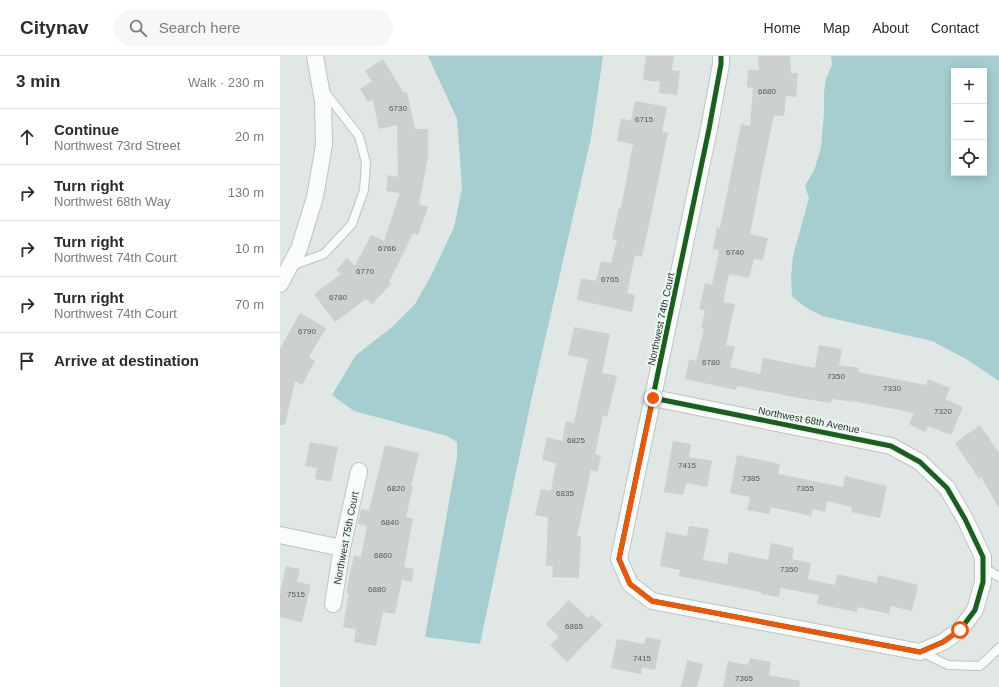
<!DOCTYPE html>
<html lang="en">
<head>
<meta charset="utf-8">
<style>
  :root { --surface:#fff; --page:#f7f7f7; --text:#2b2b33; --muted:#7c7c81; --line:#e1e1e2 }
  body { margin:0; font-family:Arial,sans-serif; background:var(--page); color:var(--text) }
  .controls { position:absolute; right:12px; top:12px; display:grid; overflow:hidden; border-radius:0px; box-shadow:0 2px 10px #0003 }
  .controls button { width:36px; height:36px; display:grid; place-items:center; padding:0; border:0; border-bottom:1px solid var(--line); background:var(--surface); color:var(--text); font:20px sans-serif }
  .stop { position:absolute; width:12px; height:12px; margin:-9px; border:3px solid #ea580c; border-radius:50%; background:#fff }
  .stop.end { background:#ea580c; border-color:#fff; box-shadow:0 1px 4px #0008 }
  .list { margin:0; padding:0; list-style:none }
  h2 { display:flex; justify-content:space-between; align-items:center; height:52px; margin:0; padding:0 16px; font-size:17px }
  h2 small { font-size:13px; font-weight:400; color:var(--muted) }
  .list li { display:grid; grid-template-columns:26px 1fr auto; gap:12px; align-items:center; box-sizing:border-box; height:56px; padding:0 16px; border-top:1px solid var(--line) }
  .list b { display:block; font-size:15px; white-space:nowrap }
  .list p { margin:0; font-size:13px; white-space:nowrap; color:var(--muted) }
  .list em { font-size:13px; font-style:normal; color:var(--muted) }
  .icon { flex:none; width:22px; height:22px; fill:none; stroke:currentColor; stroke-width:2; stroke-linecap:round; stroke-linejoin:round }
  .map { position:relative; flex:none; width:719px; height:631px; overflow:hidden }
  header { display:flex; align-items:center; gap:24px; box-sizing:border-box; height:56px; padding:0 20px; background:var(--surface); border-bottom:1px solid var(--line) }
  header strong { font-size:19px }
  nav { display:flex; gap:22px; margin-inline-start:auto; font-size:14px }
  .search { width:280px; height:36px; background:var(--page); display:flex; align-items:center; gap:10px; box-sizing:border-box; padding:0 14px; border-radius:22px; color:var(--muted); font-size:15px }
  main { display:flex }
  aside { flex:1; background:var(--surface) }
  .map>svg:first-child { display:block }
  .water { fill:#a6ced1; fill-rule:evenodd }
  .building { fill:#ccd0ce }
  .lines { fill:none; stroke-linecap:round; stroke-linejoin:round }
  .service-casing { stroke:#bec4c1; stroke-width:10 }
  .minor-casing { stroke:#bec4c1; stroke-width:18 }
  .service { stroke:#fafbfb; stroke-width:8 }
  .minor { stroke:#fafbfb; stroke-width:16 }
  .cycleway-casing { stroke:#eff6f2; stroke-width:8 }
  .cycleway { stroke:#1b5e20; stroke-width:5 }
  .route { stroke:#ea580c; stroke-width:5 }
  .labels { text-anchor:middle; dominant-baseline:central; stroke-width:4; stroke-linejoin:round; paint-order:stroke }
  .number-label { font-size:8px; fill:#4c5d58 }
  .street-label { font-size:10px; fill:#223730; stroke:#eff6f2 }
</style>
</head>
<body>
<header>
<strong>Citynav</strong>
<div class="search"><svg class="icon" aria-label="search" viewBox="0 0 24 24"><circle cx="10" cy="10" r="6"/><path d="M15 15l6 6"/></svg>Search here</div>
<nav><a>Home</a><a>Map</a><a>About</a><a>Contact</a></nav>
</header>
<main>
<aside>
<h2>3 min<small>Walk · 230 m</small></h2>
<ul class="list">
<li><svg class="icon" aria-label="ahead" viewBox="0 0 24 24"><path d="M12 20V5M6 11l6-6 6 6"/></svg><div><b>Continue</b><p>Northwest 73rd Street</p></div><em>20 m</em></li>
<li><svg class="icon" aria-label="right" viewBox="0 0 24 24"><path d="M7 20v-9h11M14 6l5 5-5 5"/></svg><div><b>Turn right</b><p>Northwest 68th Way</p></div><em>130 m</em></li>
<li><svg class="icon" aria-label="right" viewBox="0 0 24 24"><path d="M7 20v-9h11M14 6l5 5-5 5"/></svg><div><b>Turn right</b><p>Northwest 74th Court</p></div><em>10 m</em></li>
<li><svg class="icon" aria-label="right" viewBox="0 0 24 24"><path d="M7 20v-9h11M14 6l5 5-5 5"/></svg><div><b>Turn right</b><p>Northwest 74th Court</p></div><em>70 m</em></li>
<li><svg class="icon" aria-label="arrive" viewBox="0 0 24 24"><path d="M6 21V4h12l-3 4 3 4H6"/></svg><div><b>Arrive at destination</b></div></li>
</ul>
</aside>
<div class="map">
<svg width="719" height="631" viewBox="0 0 719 631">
  <rect width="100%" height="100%" fill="#e1e7e4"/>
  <!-- water -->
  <g class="water">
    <path d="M148,0H323L311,82L251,345L200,588L145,581L177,401V386L167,380L74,355L52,339L76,299L112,271L135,248L152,218L174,171L182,132L177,63Z"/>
    <path d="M551,0H719V325L686,303L652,285L542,260L525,251L512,240L511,222L513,200L529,142L525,130L535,112L541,91L544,57V36L546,23L552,9ZM674,15H704V117H674Z"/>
  </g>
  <!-- building -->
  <g class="building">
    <path d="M366,0H394L392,14L400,15L397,39L379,37L380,26L363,24Z"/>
    <path d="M478,0H510L511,17H518L516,41L506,40L504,60L494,59L482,116L470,178L488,182L483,204L474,203L469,222L449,218L443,246L455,248L446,289L455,291L450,311L480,318L483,302L535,312L539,289L562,293L559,309L579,312L578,316L646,329L648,323L670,332L665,343L683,351L671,379L648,370L645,376L629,368L634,357L573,345V346L552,343L551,347L519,342L457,330L456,334L405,323L409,303L416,305L424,273L421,272L425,255L419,253L425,227L432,229L439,194L433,193L437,171L440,172L461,68L470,70L473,32L467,31L468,14H479Z"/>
    <path d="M103,3L123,36H127L135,73H148V101L139,148L148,151L138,179L133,177L109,226L111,228L92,248L86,243L55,266L34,238L61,218L56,214L67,202L75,210L91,179L104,185L120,137L106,135L108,119L118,121L117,69L99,73L93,44L88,46L80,33L92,25L85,15Z"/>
    <path d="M355,45L387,51L382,76L388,77L371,159L362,201L355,199L347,237L355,239L352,256L297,244L301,222L316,225L321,205L331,207L337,184L332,183L339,152H341L353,88L337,85L341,62L351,65Z"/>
    <path d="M20,257L46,272L29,301L35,305L22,329L15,325L5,369H0V293Z"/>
    <path d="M294,271L330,278L322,317L337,320L327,361L323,360L315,398L321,400L317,416L311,414L297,480H301L299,522L272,521L273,510H266L268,461L255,459L261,433L271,435L276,407L262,404L267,381L282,385L286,365L294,367L308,303L288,299Z"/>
    <path d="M700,369L719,397V452L701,421L699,423L675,387Z"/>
    <path d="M393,385L411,388L409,401L432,405L427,431L406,427L403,439L384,436Z"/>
    <path d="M30,386L58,391L51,426L35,423L37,412L25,410Z"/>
    <path d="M105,389L139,397L131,430H133L126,461L133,463L124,511L134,513L132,526L122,524L115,558L103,556L96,590L74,586L76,573L63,571L69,537H66L74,499L81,501L87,470L78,468L81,453L89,454Z"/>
    <path d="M457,399L500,408L498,418L563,431L565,420L607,430L600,462L571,456L572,451L547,445L545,456L533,453L531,460L491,451L489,458L467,454L470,441L450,437Z"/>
    <path d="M409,470L429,473L423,504L447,508L449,496L488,504L491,487L514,492L512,503L531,507L528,523L555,529L557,518L597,527L598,519L638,529L632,555L611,550L609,558L578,551L577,556L537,548L539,539L500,532L499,541L481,538V536L399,520L400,514L380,510L386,476L407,480Z"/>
    <path d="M6,510L20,513L17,526L31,529L22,566L0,561V537Z"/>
    <path d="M289,544L308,562L312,559L323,569L287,606L270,589L279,581L266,568Z"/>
    <path d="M366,581L381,584L375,614L362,611L361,618L331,612L337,583L364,588Z"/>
    <path d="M470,602L491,606L489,619L520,625L519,631H443L448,605L468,609Z"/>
    <path d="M407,604L423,608L417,631H401Z"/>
  </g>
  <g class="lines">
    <!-- service casing -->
    <g class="service-casing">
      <g id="service">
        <path d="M11,210L44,198L72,168L84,134L86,107L79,80L45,36"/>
        <path d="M703,511L719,521"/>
        <path d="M641,596L668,609L700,610L719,592"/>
      </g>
    </g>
    <!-- minor casing -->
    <g class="minor-casing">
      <g id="minor">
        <path d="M0,228L19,193L35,141L44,89L43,45L35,0"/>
        <path d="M373,342L611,390L640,406L667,432L685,463L703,501V526L695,554L680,574L663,586L640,596L372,545L350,528L339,503L429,73L441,8V0"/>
        <path d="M0,479L62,492"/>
        <path d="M53,548L62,492L79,415"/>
      </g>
    </g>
    <!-- service -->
    <use href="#service" class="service"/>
    <!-- minor -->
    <use href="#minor" class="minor"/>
    <!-- cycleway casing -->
    <g class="cycleway-casing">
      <path id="cycleway" d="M373,342L611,390L640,406L667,432L685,463L703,501V526L695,554L680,574L663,586L640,596L372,545L350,528L339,503L429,73L441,8V0"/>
    </g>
    <!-- cycleway -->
    <use href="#cycleway" class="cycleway"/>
  </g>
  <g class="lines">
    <!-- route -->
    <path class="route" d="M373,342L339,503L350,528L372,545L640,596L663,586L680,574"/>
  </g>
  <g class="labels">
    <!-- number labels -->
    <g class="number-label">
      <text x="487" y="35">6680</text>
      <text x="118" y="52">6730</text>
      <text x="364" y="63">6715</text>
      <text x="107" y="192">6766</text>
      <text x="455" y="196">6740</text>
      <text x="85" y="215">6770</text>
      <text x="330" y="223">6765</text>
      <text x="58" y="241">6780</text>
      <text x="27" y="275">6790</text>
      <text x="431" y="306">6780</text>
      <text x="556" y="320">7350</text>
      <text x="612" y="332">7330</text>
      <text x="663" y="355">7320</text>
      <text x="296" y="384">6825</text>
      <text x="407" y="409">7415</text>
      <text x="471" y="422">7385</text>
      <text x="116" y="432">6820</text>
      <text x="525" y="432">7355</text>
      <text x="285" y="437">6835</text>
      <text x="110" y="466">6840</text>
      <text x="103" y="499">6860</text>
      <text x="509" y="513">7350</text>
      <text x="97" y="533">6880</text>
      <text x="16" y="538">7515</text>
      <text x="294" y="570">6865</text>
      <text x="362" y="602">7415</text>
      <text x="464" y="622">7365</text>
    </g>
    <!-- street labels -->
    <g class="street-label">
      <text transform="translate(381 263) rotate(-78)">Northwest 74th Court</text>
      <text transform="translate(529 364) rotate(11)">Northwest 68th Avenue</text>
      <text transform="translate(66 482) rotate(-79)">Northwest 75th Court</text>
    </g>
  </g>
</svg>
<div class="controls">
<button>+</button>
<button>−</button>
<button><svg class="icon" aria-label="locate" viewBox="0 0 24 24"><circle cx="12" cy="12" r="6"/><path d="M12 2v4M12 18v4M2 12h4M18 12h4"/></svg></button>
</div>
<div class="stop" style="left:680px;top:574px"></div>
<div class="stop end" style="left:373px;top:342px"></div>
</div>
</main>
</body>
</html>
